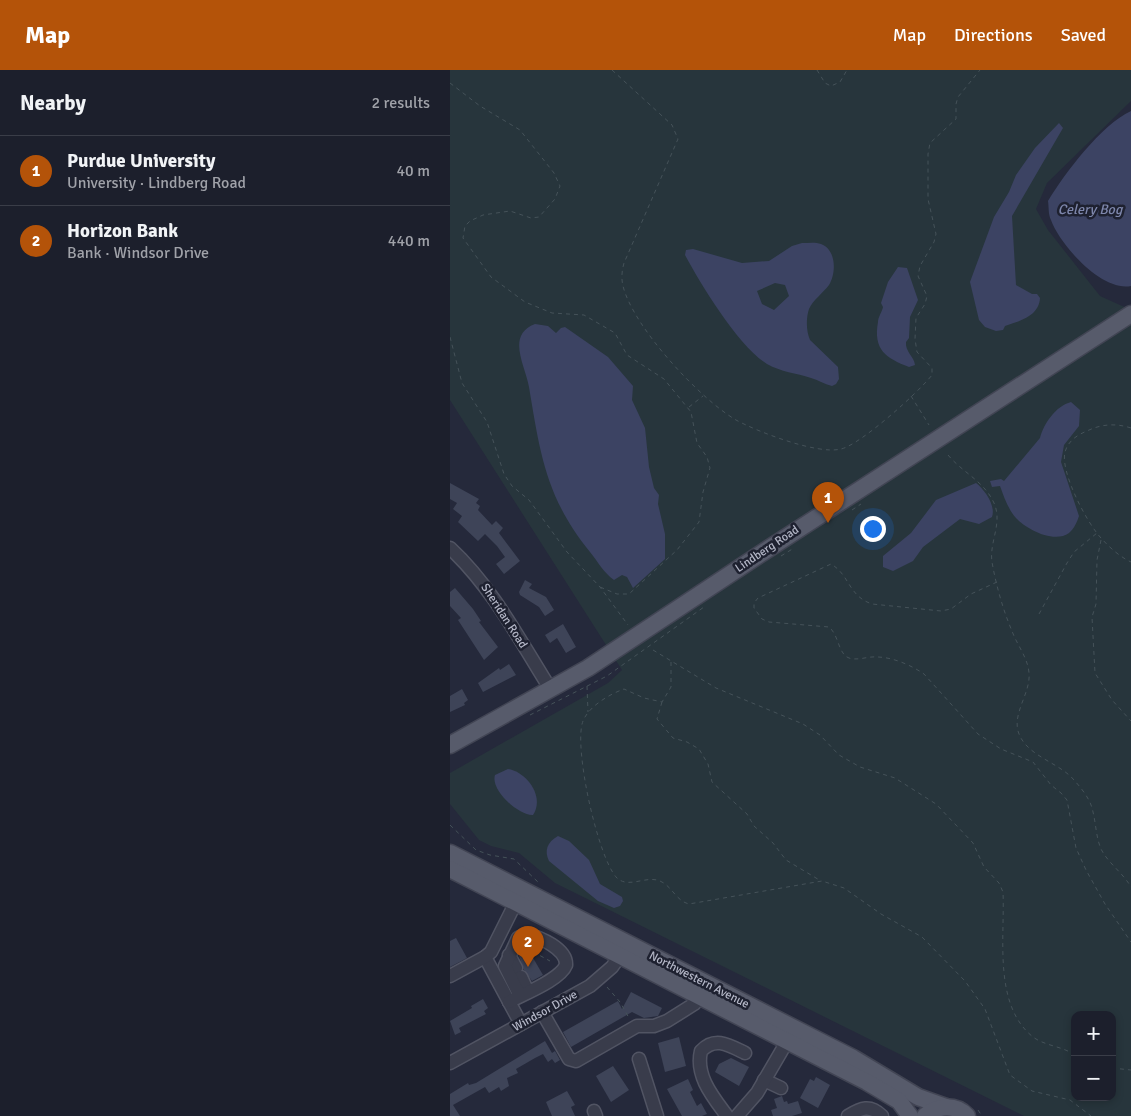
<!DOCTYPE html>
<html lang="en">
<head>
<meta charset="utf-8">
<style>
  :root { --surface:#1c1f2c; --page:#292c38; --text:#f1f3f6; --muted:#a0a2a9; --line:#3a3d48; --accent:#b45309 }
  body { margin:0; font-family:Signika,sans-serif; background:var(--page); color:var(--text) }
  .controls { position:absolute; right:15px; bottom:15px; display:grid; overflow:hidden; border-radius:10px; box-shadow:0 2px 8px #0003 }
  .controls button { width:45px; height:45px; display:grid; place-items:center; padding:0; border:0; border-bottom:1px solid var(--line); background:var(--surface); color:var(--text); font:25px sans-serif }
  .you { position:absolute; left:422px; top:458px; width:18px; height:18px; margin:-12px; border:4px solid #fff; border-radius:50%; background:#1a73e8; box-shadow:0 0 0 8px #1a73e833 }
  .badge { display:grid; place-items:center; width:32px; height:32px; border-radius:50%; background:var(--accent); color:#fff; font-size:16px; font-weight:700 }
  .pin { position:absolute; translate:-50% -41px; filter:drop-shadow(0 1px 2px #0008) }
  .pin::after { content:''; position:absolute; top:26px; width:18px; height:15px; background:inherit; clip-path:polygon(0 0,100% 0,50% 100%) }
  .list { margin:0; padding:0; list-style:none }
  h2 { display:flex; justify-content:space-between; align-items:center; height:65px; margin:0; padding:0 20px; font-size:21px }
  h2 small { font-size:16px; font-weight:400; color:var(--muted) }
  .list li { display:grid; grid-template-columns:32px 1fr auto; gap:15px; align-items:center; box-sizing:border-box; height:70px; padding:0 20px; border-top:1px solid var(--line) }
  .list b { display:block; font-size:19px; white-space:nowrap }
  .list p { margin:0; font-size:16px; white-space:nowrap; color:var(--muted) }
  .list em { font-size:16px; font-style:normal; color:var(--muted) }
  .map { position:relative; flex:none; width:681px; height:1046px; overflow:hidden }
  header { display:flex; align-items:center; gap:30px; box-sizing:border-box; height:70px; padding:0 25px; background:var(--accent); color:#fff }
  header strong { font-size:24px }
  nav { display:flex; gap:28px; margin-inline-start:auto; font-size:18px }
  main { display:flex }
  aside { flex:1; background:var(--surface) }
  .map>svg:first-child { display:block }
  .green { fill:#27353c; fill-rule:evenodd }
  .water { fill:#3c4363; fill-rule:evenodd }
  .building { fill:#3e4458 }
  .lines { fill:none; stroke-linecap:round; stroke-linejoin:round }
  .minor-casing { stroke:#515463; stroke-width:15 }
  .major-casing { stroke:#424554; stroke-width:19 }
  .path { stroke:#455259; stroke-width:1; stroke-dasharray:4 4; stroke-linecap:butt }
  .minor { stroke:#393c4b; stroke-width:12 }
  .major { stroke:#575b6b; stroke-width:16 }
  .labels { text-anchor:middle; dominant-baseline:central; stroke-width:5; stroke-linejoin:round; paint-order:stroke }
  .street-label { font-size:12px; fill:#b4b7c7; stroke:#1e2130 }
  .water-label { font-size:14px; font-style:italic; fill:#7e87ac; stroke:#1e2130 }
</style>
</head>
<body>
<header>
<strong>Map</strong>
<nav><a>Map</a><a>Directions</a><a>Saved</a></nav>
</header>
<main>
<aside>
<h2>Nearby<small>2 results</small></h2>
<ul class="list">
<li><span class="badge">1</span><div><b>Purdue University</b><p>University · Lindberg Road</p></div><em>40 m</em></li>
<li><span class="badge">2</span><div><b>Horizon Bank</b><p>Bank · Windsor Drive</p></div><em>440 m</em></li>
</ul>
</aside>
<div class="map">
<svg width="681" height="1046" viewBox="0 0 681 1046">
  <rect width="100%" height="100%" fill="#25293b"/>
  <!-- green -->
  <path class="green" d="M0,0H681V31L597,113L586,139L598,160L650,226L681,240V1046H574L105,813L69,783L41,776L29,770L0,734V703L158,613L172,600L0,330ZM625,945H662V1027H625Z"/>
  <!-- water -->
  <g class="water">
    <path d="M681,41V216C652,222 610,175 601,150C598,144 599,137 598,131C615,103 651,55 681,41Z"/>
    <path d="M609,53L613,58L562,146L566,215L582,224H587L590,228C589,246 570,251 555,256L553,260L546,261L535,257L529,250L520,212L544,147L559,122L566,105L585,78Z"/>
    <path d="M352,173C358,173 366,172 371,174C387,180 386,204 379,215C373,223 363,230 359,239C356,248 356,261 360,270L388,297L389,309L386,314L382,316C374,314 368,310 361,308C346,303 331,302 317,294C289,277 251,215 235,185L236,180L243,179L292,193L319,191L342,176ZM325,213L335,215L339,226L324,240L312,234L307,221Z"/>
    <path d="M448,197L457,198L468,230L460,247L459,268L456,272C455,282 464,286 465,295L459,297C436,288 423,280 428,252C428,247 432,242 433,237L431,233L438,212Z"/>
    <path d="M85,254L98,256L106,263L111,258L115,257L158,287L183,316L182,330L195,358L199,397L204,418L209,425L208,434L215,464V489L183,518L177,507L172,505L164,510C154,503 148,492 140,482C96,428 90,383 79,317C75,295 56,265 85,254Z"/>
    <path d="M621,332L630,340L629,356L614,375L611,392L629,446C627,452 624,459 619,463C604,474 576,459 566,448C558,439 554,427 550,416L542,417L540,411L551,409L554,411L590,368C594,353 606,336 621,332Z"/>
    <path d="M526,413C535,420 546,436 542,447L529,454L510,449L473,477L463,491L443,501L433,497V486L461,463L486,430Z"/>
    <path d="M58,699C77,702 95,727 83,745C69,746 40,720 45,705Z"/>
    <path d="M108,766L119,771L139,790L150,814L172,827L173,831L170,836L164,838L148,831L99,791C94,781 97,772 108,766Z"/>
  </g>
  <!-- building -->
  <g class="building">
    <path d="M0,413L29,429L26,433L30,436L28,440L42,455L46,451L53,458L49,463L70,491L54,504L46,494L55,487L47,476L35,464L28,471L8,452L12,446L3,439L7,433L0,429Z"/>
    <path d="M75,510L82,514L79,518L96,527L104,540L95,546L89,537L70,525L69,522Z"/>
    <path d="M5,518L23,539L31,551L29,552L48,577L34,590L8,550L11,548L0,536V522Z"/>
    <path d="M113,554L126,577L116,583L107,568L100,573L95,565Z"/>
    <path d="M59,594L66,605L33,622L28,613L49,598L50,600Z"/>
    <path d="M12,619L18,630L14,633L15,635L0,642V626Z"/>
    <path d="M6,868L17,888L0,897V871Z"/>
    <path d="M79,881L93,905L82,911L74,900L69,886Z"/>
    <path d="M181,922L212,938L208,946L194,948L182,942L121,977L113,962L168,931L172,939Z"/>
    <path d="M33,929L38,938L34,941L36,944L9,958L11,962L5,965L0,951L22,938L21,936Z"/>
    <path d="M229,967L236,996L215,1002L208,973Z"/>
    <path d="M95,971L102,983L105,981L110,990L105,993L102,989L98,992L93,984L85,988L66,999L68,1003L57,1008L59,1016L51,1021L49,1017L39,1023L35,1017L3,1035L10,1046H0V1024L18,1013L19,1015L26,1013Z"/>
    <path d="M281,988L299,997L289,1016L265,1002L269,994Z"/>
    <path d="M163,996L179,1020L161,1032L146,1006Z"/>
    <path d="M366,1007L380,1015L368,1038L350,1028L360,1009L364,1011Z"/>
    <path d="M238,1009L243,1020L240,1022L247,1036L251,1033L257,1044L252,1046H232L217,1019Z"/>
    <path d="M117,1021L125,1035L121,1037L125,1046H102L96,1032Z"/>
    <path d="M332,1026L334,1032L337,1031L338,1034L348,1031L352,1043L342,1046H323L321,1040L327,1038L324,1029Z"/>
  </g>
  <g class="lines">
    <!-- minor casing -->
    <g class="minor-casing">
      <g id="minor">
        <path d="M0,478C43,518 70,571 101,620"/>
        <path d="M59,885L66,898"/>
        <path d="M35,887L71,954"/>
        <path d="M0,906L35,887L41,882L70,824"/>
        <path d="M71,907L78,922"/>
        <path d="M59,932C73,924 110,910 116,895C117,879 90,867 76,864L68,868L55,896L70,926"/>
        <path d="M92,942L119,989L126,991L187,956H204L217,951L244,934L250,927"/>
        <path d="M189,989L207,1046"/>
        <path d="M0,993L140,916L162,897L174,880"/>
        <path d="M314,1010L331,1018"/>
        <path d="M144,1041L146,1046"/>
        <path d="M277,1046C263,1027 245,1006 251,981C265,966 279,975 295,983"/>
        <path d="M287,1046L307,1023L342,963"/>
        <path d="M398,1046C411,1038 420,1034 432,1046"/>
      </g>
    </g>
    <!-- major casing -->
    <g class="major-casing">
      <g id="major">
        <path d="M0,675L138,598L318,479L681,244"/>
        <path d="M0,783L403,988L468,1027L496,1037"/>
        <path d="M0,799L417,1012L449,1031L460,1046"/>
        <path d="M475,1046C487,1035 506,1034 517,1046"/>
      </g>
    </g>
    <!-- path -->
    <g class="path">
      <path d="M162,0L222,55L228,69L174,193C172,200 171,208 173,216C183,257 250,329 286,350C308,362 368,385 391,379C410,375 469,322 482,305V298L467,282L465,269L466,248L475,234L477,226L468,206L470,196L484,172L486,164L478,129V84L480,73L506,49V34L508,27L530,0"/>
      <path d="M367,0L375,13L381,16L390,12L397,0"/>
      <path d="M0,13L30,36L70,60L104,103L110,116L105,129L89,147L81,148L60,141L33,145L20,151L15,156L13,168L41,207L75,232L102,243L134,245L165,263L177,285L214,309L241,342L247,373L257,387L260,398L253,422L249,452L227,480L179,524H167L150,517"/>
      <path d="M0,267L12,313L37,352L54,404L62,416L79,430L117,482L150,517L178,555"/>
      <path d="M461,326L479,355"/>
      <path d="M239,337L253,326"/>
      <path d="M681,358C666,353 651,354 637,361C627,365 618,371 615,382C610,402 637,453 651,468C659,477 670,487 681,492"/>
      <path d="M498,385C513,403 534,411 544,433C553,453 539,472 542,492C546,515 553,540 562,561C567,575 578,588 579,603C581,622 563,642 568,661C575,686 609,692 624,710C632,719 641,730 643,742C646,754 646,767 651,779C658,793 673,803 681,817"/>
      <path d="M402,440L411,434"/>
      <path d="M651,470L647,490L646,534L642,547L645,603L662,630L681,651"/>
      <path d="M331,486L344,478"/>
      <path d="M547,512L521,524L501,539L491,541L422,534C398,526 400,505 381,494L308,528L304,533V538L312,549L319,552L379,557C389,565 388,584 399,588C408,591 418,586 427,587C442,587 461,595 474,604L528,664L551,679L583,692L601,715L611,723L617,730L626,778L636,800L655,834L681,872"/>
      <path d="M589,544L617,493L624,482L647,463"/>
      <path d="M203,580L266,618L353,654L370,665L389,685L410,697L445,708L486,734L523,773L534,797L549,813L553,822C555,868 543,935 583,967C595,976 612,976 625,985"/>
      <path d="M221,592V617L212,632L194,628L174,619C160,624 139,636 133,651C123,676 148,789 167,808C179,819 196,805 210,811C222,816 226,831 239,834L372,811L394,818L431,844L472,867L515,911L535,939L560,1005L582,1021L620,1030L641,1046"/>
      <path d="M137,616L138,642"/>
      <path d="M212,632L207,649L223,668L237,672L249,679L258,694L262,712L297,744L304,756L323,773L336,790L371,811"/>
      <path d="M80,645L157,606L254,537"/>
      <path d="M0,755L26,780L40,785L64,789L89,813"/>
      <path d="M76,878L100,891"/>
      <path d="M157,917L170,932L179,948"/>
      <path d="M662,998L681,1000"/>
      <path d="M528,1040L532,1046"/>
    </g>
    <!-- minor -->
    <use href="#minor" class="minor"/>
    <!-- major -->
    <use href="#major" class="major"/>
  </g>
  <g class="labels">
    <!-- street labels -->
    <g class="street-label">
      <text transform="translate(317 479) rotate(-34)">Lindberg Road</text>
      <text transform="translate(54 546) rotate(57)">Sheridan Road</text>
      <text transform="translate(249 910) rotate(27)">Northwestern Avenue</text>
      <text transform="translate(95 941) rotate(-29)">Windsor Drive</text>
    </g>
    <!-- water labels -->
    <g class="water-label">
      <text x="640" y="139">Celery Bog</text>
    </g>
  </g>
</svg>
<div class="controls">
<button>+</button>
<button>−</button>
</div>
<div class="you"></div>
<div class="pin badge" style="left:378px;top:453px">1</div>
<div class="pin badge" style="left:78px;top:897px">2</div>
</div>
</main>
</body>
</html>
